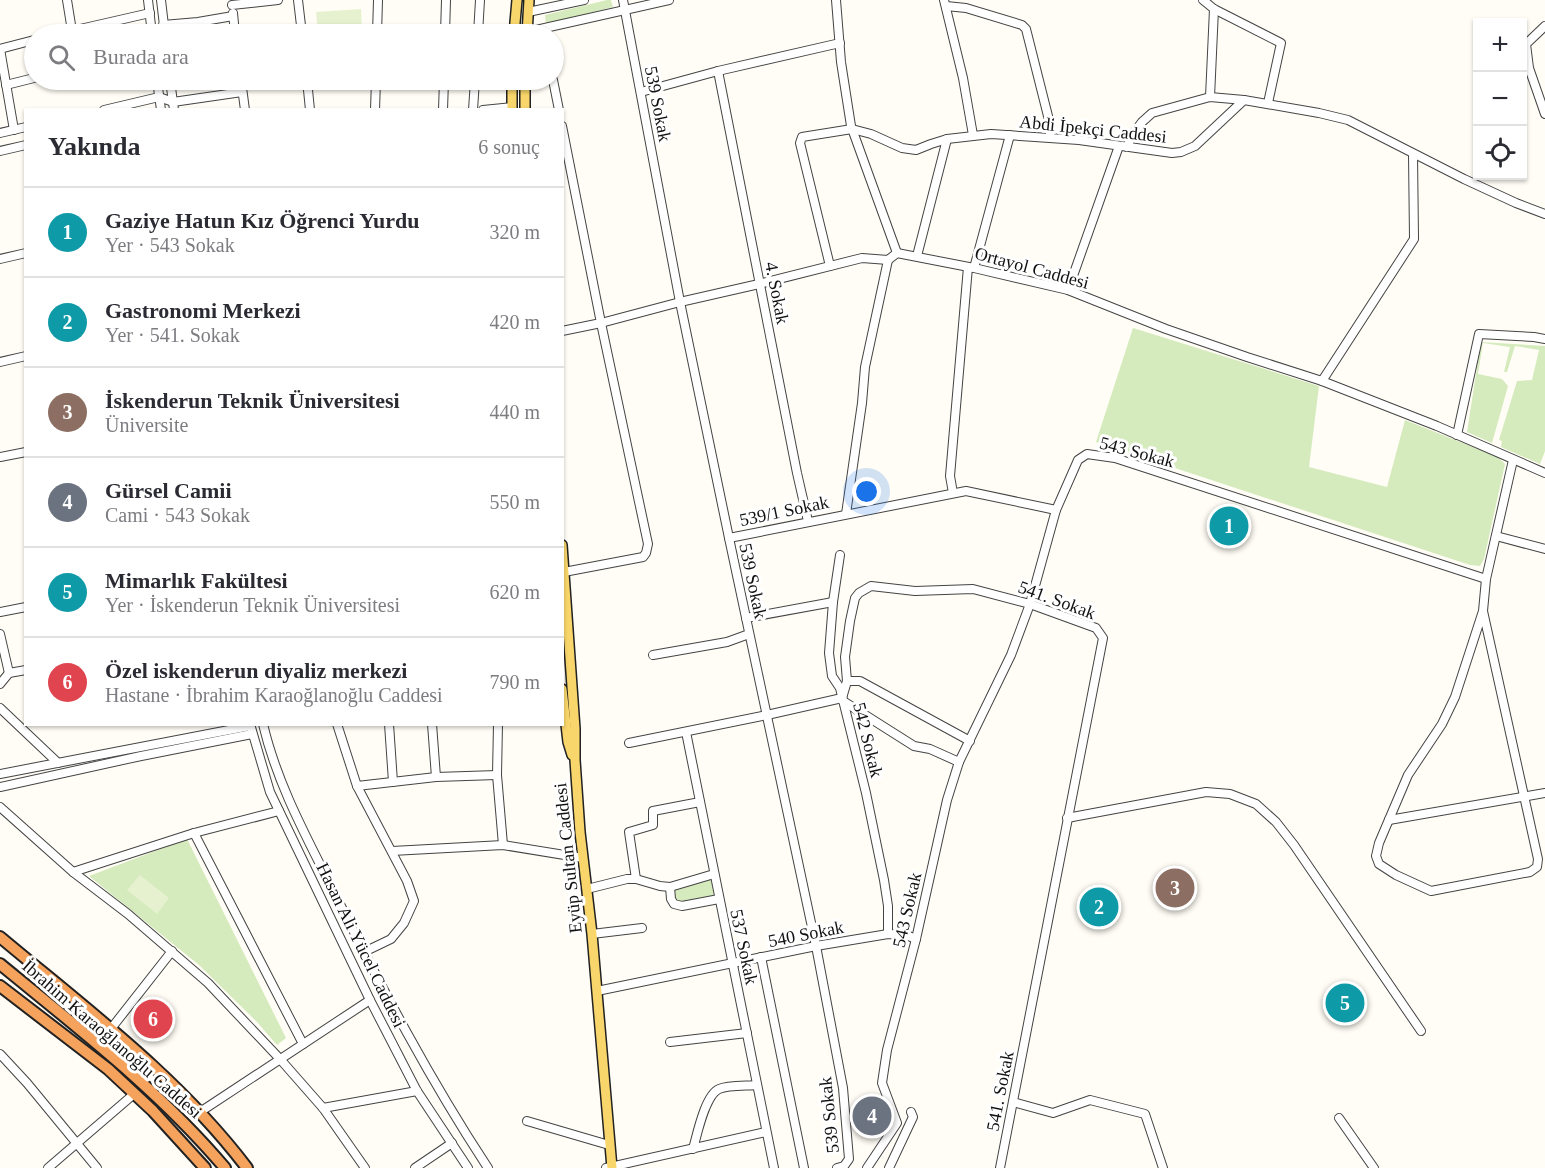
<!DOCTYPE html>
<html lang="tr">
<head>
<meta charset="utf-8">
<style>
  :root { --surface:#fff; --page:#f2f2f3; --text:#2b2b33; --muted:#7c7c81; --line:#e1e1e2; --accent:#d93025 }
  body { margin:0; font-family:Georgia,serif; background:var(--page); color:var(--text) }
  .controls { position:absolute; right:18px; top:18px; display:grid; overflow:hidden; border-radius:0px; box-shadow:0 2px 4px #0004 }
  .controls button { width:54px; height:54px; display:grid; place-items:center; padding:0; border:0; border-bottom:2px solid var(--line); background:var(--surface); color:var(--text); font:30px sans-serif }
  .you { position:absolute; left:867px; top:492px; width:21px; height:21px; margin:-15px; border:4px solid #fff; border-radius:50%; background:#1a73e8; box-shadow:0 0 0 9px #1a73e833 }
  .badge { display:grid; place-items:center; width:39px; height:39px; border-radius:50%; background:var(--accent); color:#fff; font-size:20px; font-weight:700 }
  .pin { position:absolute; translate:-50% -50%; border:3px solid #fff; box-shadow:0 2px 6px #0006 }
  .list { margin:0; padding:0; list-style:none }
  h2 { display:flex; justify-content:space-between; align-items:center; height:78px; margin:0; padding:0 24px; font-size:26px }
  h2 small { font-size:20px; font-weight:400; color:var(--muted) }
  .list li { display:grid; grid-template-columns:39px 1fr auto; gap:18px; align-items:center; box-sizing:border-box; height:90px; padding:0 24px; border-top:2px solid var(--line) }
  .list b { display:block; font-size:22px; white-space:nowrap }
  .list p { margin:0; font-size:20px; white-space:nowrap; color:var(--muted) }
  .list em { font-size:20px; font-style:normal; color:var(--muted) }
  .icon { flex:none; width:33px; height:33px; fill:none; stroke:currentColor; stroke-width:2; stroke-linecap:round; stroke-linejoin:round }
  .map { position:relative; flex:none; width:1545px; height:1168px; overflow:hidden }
  .search { position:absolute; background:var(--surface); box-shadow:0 2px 4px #0004; left:24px; top:24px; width:540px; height:66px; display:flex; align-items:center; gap:15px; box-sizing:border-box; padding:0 21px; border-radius:33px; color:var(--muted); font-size:22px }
  .panel { position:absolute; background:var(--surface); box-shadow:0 2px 4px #0004; left:24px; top:108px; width:540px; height:618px; border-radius:0px }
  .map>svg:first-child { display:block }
  .green { fill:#d5ebbd }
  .pitch { fill:#e6f2cf }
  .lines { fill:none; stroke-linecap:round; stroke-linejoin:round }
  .minor-casing { stroke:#444; stroke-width:10 }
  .major-casing { stroke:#222; stroke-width:12 }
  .highway-casing { stroke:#222; stroke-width:14 }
  .minor { stroke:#fff; stroke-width:8 }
  .major { stroke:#f9d66b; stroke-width:9 }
  .highway { stroke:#f5a25d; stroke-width:10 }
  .labels { text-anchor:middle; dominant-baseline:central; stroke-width:6; stroke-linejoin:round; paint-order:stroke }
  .street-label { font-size:18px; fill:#111; stroke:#fff }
</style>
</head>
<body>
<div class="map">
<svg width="1545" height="1168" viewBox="0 0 1545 1168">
  <rect width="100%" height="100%" fill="#fffdf5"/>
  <!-- green -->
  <g class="green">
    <path d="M607,0H611L613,7L546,24L545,15Z"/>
    <path d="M1133,328L1319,386L1309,467L1387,487L1405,420L1498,457L1505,464L1484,559L1480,566L1470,565L1096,442Z"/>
    <path d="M1481,342L1545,346V451L1540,464L1501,447L1502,441L1499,440L1517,381L1532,380L1539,350L1515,346L1507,372H1504L1510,347L1483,343L1478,374L1502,379L1508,386L1492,443L1467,432Z"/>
    <path d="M187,839L286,1038L277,1045L257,1022L199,965L89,876Z"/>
    <path d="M711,878L714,897C706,899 679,907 674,899C672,896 672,892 672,889Z"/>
  </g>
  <!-- pitch -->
  <g class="pitch">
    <path d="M361,9L362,30L318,33L316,12Z"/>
    <path d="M140,875L169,898L157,914L127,890Z"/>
  </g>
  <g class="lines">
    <!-- minor casing -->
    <g class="minor-casing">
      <g id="minor">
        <path d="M67,0L72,31"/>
        <path d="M148,0L152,34"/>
        <path d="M161,0L165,34"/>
        <path d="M298,0L302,34"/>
        <path d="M623,0L680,302L729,538L816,946L843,1088L849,1159L844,1166L837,1168"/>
        <path d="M836,0L841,62L851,126L897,253"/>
        <path d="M944,0L963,78L973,135"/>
        <path d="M1203,0L1214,9L1281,43L1268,103"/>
        <path d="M232,5L278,0"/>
        <path d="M946,6L966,8L1022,25L1026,29L1050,124V137"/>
        <path d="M528,12L584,0"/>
        <path d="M233,13L235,34"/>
        <path d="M163,25L198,22L233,16"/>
        <path d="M1545,26L1526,44L1529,68L1545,114"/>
        <path d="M527,32L669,0"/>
        <path d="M58,34L150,13"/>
        <path d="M377,34L378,0"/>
        <path d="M445,34L446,0"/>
        <path d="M478,34L480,0"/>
        <path d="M0,49L14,130"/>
        <path d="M0,49L34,40"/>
        <path d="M718,71L797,473L808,521"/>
        <path d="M157,80L161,110"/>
        <path d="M170,80L174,110"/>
        <path d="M241,80L245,110"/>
        <path d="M307,80L310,110"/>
        <path d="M553,80L559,110"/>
        <path d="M6,85L34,78"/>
        <path d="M641,92L718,71L840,43"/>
        <path d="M1210,97L1214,9"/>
        <path d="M173,102L242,92"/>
        <path d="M104,110L159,97L173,102"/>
        <path d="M375,110L376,80"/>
        <path d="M443,110L444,80"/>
        <path d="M473,110L475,80"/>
        <path d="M483,110L512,107"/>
        <path d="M562,126L601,323L648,544L646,553L643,557L564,572"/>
        <path d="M0,133L26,127"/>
        <path d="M1127,147L1133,134L1142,122L1152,113L1210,97L1244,100"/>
        <path d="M0,151L26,145"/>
        <path d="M917,256L947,139"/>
        <path d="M0,259L26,253"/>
        <path d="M830,266L800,143L802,137L852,129L871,134L902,148L916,150L931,144L947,139L991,134L1079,140L1172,153L1181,152L1195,146L1244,100L1319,113L1348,120L1464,179L1516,203L1545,214"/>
        <path d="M974,268L1010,135"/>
        <path d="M1068,290L1119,146"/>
        <path d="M562,331L601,323L680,302L759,284L862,258L888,260L897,253L974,268L1068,290L1166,329L1247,357L1322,381L1437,426L1545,473"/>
        <path d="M0,362L26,356"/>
        <path d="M1322,381L1414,239L1413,154"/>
        <path d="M1457,435L1479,334L1534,337L1545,339"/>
        <path d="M0,457L26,452"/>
        <path d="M953,493L950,476L968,267"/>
        <path d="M846,514L862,403L865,367L888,260"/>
        <path d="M1496,536L1545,549"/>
        <path d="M729,538L966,491L1056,510"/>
        <path d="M840,555L833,602L829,653L832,676L840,688L866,793L884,880L888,906V934"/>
        <path d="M1483,611L1538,859L1537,867L1530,872L1431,891L1396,875L1379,864L1376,856L1379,843L1408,775L1442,724L1455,697L1483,611L1486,579L1513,460"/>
        <path d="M0,612L26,607"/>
        <path d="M746,618L833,602"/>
        <path d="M0,634L9,673"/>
        <path d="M653,655L727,642L749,634"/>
        <path d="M847,681H860L970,741"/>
        <path d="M0,684L9,673L26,670"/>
        <path d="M843,701L914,746L930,749L959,762"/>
        <path d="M0,708L58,763"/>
        <path d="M250,724L270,792L370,1000L417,1091L468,1168"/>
        <path d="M263,724C277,784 307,838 334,892C381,987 430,1080 488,1168"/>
        <path d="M337,724L357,786L407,881L414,901L404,923L391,939L364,952"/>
        <path d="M389,724L393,782"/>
        <path d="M432,724L436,777"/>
        <path d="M498,724L497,775L503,845"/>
        <path d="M686,732L774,1168"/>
        <path d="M629,743L767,715L842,698L847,681L845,657L850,621L855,598L859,593L871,586L915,591L973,589L1030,604L1096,628L1103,638L1000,1168"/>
        <path d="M0,774L250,726"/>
        <path d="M357,786L436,777L497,775"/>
        <path d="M0,787L141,756L252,734"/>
        <path d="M0,807L73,872L128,914L208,983L280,1059L323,1108L365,1168"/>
        <path d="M1067,818L1206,792L1230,794L1256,804L1276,822L1294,845L1421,1031"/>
        <path d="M1389,820L1545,793"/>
        <path d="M194,833L303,1044"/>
        <path d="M392,851L503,845L583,858"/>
        <path d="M73,872L194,833L279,811"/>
        <path d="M636,879L629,832L653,825V811L700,802"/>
        <path d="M670,887L671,899L674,904L682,906L719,899"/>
        <path d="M587,889L627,879H636L660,886L670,887L714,874"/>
        <path d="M592,934L642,928"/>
        <path d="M761,957L804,1168"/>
        <path d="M597,991L816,946L888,934L906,935L916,939"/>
        <path d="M110,1030L172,951"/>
        <path d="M670,1042L747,1033"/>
        <path d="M0,1054L27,1083L97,1168"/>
        <path d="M1013,1102L1053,1113L1090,1100L1145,1114L1163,1168"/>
        <path d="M323,1108L417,1091"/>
        <path d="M200,1112L370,1000"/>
        <path d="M1339,1118L1374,1168"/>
        <path d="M527,1121L609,1145"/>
        <path d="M693,1149C697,1135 705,1095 719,1089C728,1085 746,1086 757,1085"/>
        <path d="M48,1168L134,1094"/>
        <path d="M415,1168L452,1143"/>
        <path d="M606,1168L766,1132"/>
        <path d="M867,1168L897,1123L882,1083L887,1050L916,939L947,800L959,762L1011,655L1030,604L1056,510L1078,460L1087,454L1115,458L1486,579"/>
        <path d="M889,1168L913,1117L911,1112"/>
      </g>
    </g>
    <!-- major casing -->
    <g class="major-casing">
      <g id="major">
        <path d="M514,34L517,0"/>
        <path d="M527,34L529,0"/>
        <path d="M525,80V110"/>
        <path d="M512,110V80"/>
        <path d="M562,545L575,729V760L580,832L592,934L612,1168"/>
        <path d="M562,689L568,742L572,755"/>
      </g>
    </g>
    <!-- highway casing -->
    <g class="highway-casing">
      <g id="highway">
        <path d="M0,937C86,1009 179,1078 247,1168"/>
        <path d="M0,964C78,1028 159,1090 225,1168"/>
        <path d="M0,986L108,1069L153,1111L205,1168"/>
      </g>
    </g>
    <!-- minor -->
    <use href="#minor" class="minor"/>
    <!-- major -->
    <use href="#major" class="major"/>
    <!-- highway -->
    <use href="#highway" class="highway"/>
  </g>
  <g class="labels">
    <!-- street labels -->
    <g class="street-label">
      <text transform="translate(658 104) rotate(79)">539 Sokak</text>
      <text transform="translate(1093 129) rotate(6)">Abdi İpekçi Caddesi</text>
      <text transform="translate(1032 268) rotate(15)">Ortayol Caddesi</text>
      <text transform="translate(777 293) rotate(79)">4. Sokak</text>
      <text transform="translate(1137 452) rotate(15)">543 Sokak</text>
      <text transform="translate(784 511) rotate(-12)">539/1 Sokak</text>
      <text transform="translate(753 581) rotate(78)">539 Sokak</text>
      <text transform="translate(1057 600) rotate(20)">541. Sokak</text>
      <text transform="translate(868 740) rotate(76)">542 Sokak</text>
      <text transform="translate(568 858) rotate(-96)">Eyüp Sultan Caddesi</text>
      <text transform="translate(907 910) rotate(-77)">543 Sokak</text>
      <text transform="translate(806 934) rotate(-11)">540 Sokak</text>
      <text transform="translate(361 945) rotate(64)">Hasan Ali Yücel Caddesi</text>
      <text transform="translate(744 947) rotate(78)">537 Sokak</text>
      <text transform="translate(112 1039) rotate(41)">İbrahim Karaoğlanoğlu Caddesi</text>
      <text transform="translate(1000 1091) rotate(-79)">541. Sokak</text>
      <text transform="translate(829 1115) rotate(-96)">539 Sokak</text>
    </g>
  </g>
</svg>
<div class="controls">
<button>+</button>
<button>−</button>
<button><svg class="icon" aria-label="locate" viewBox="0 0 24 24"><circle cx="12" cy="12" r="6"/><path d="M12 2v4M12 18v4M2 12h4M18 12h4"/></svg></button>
</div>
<div class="you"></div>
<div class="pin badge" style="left:1229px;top:526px;background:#0f9aa8">1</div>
<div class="pin badge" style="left:1099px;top:907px;background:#0f9aa8">2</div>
<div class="pin badge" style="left:1175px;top:888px;background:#8d6e63">3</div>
<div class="pin badge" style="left:872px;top:1116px;background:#6b7280">4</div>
<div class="pin badge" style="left:1345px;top:1003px;background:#0f9aa8">5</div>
<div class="pin badge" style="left:153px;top:1019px;background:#e0444e">6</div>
<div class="search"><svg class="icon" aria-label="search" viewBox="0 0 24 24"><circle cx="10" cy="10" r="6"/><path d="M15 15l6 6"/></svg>Burada ara</div>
<section class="panel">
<h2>Yakında<small>6 sonuç</small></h2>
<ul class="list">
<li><span class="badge" style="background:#0f9aa8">1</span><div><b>Gaziye Hatun Kız Öğrenci Yurdu</b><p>Yer · 543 Sokak</p></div><em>320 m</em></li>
<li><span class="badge" style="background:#0f9aa8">2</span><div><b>Gastronomi Merkezi</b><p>Yer · 541. Sokak</p></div><em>420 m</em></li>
<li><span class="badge" style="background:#8d6e63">3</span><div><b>İskenderun Teknik Üniversitesi</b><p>Üniversite</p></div><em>440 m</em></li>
<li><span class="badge" style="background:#6b7280">4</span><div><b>Gürsel Camii</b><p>Cami · 543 Sokak</p></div><em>550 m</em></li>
<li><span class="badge" style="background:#0f9aa8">5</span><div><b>Mimarlık Fakültesi</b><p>Yer · İskenderun Teknik Üniversitesi</p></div><em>620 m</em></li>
<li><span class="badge" style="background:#e0444e">6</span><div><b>Özel iskenderun diyaliz merkezi</b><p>Hastane · İbrahim Karaoğlanoğlu Caddesi</p></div><em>790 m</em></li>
</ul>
</section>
</div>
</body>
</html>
